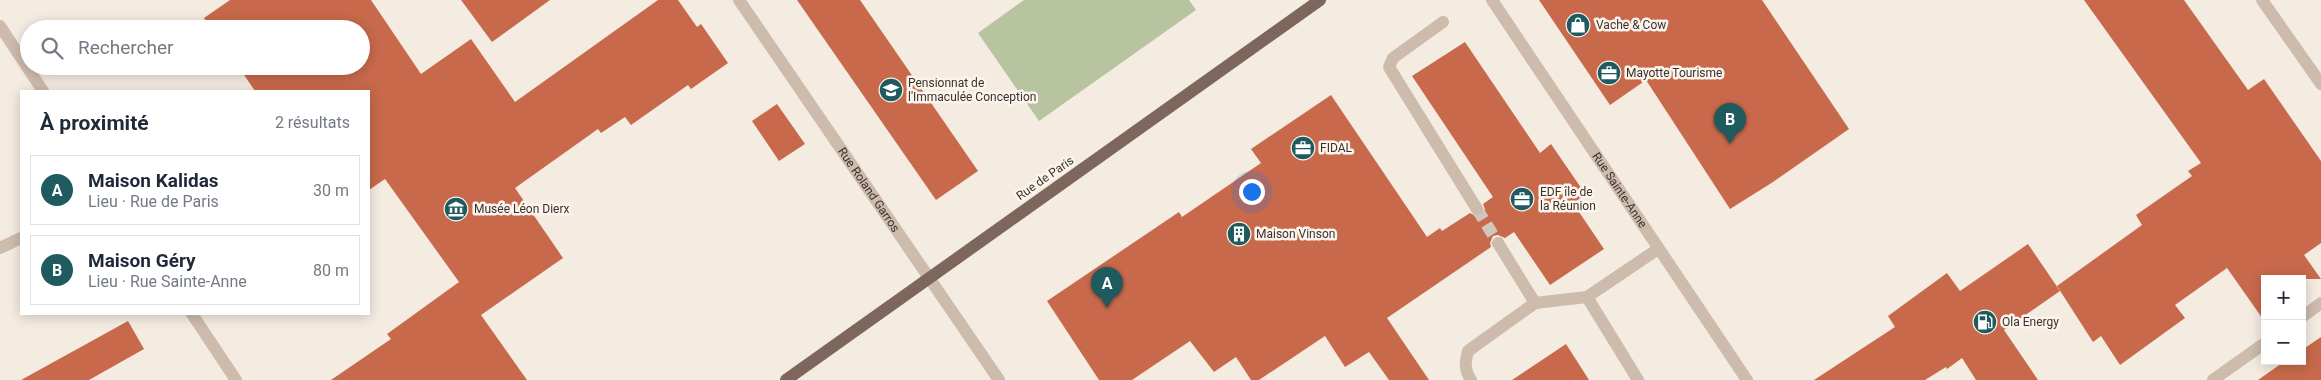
<!DOCTYPE html>
<html lang="fr">
<head>
<meta charset="utf-8">
<style>
  :root { --surface:#fff; --page:#f6f6f7; --text:#1f2937; --muted:#747a83; --line:#e0e1e3; --accent:#1f5a5e }
  body { margin:0; font-family:Roboto,sans-serif; background:var(--page); color:var(--text) }
  .controls { position:absolute; right:15px; bottom:15px; display:grid; overflow:hidden; border-radius:0px; box-shadow:0 2px 12px #0003 }
  .controls button { width:45px; height:45px; display:grid; place-items:center; padding:0; border:0; border-bottom:1px solid var(--line); background:var(--surface); color:var(--text); font:25px sans-serif }
  .you { position:absolute; left:1251px; top:191px; width:18px; height:18px; margin:-12px; border:4px solid #fff; border-radius:50%; background:#1a73e8; box-shadow:0 0 0 8px #1a73e833 }
  .badge { display:grid; place-items:center; width:32px; height:32px; border-radius:50%; background:var(--accent); color:#fff; font-size:16px; font-weight:700 }
  .pin { position:absolute; translate:-50% -41px; filter:drop-shadow(0 1px 2px #0008) }
  .pin::after { content:''; position:absolute; top:26px; width:18px; height:15px; background:inherit; clip-path:polygon(0 0,100% 0,50% 100%) }
  .list { margin:0; padding:0; list-style:none }
  h2 { display:flex; justify-content:space-between; align-items:center; height:65px; margin:0; padding:0 20px; font-size:21px }
  h2 small { font-size:16px; font-weight:400; color:var(--muted) }
  .list li { display:grid; grid-template-columns:32px 1fr auto; gap:15px; align-items:center; box-sizing:border-box; height:70px; margin:0 10px 10px; padding:0 10px; border:1px solid var(--line); border-radius:0px }
  .list b { display:block; font-size:19px; white-space:nowrap }
  .list p { margin:0; font-size:16px; white-space:nowrap; color:var(--muted) }
  .list em { font-size:16px; font-style:normal; color:var(--muted) }
  .icon { flex:none; width:28px; height:28px; fill:none; stroke:currentColor; stroke-width:2; stroke-linecap:round; stroke-linejoin:round }
  .map { position:relative; flex:none; width:2321px; height:380px; overflow:hidden }
  .search { position:absolute; background:var(--surface); box-shadow:0 2px 12px #0003; left:20px; top:20px; width:350px; height:55px; display:flex; align-items:center; gap:12px; box-sizing:border-box; padding:0 18px; border-radius:28px; color:var(--muted); font-size:19px }
  .panel { position:absolute; background:var(--surface); box-shadow:0 2px 12px #0003; left:20px; top:90px; width:350px; height:225px; border-radius:0px }
  .map>svg:first-child { display:block }
  .green { fill:#b8c4a0 }
  .building { fill:#c8694b }
  .lines { fill:none; stroke-linecap:round; stroke-linejoin:round }
  .minor-tunnel { stroke:#cfc6bd; stroke-width:12; stroke-dasharray:12 6; stroke-linecap:butt }
  .minor { stroke:#cdbbac; stroke-width:12 }
  .major { stroke:#7d675c; stroke-width:12 }
  .labels { text-anchor:middle; dominant-baseline:central; stroke-width:5; stroke-linejoin:round; paint-order:stroke }
  .poi-label { font-size:12px; fill:#3b302b; stroke:#fbf5ee; text-anchor:start }
  .street-label { font-size:12px; fill:#3b302b; stroke:#fbf5ee }
</style>
</head>
<body>
<div class="map">
<svg width="2321" height="380" viewBox="0 0 2321 380">
  <rect width="100%" height="100%" fill="#f4ebe1"/>
  <!-- green -->
  <path class="green" d="M1024,0H1189L1196,10L1039,121L978,33Z"/>
  <!-- building -->
  <g class="building">
    <path d="M230,0H371L421,74L471,39L515,102L658,0H678L697,27L701,24L728,63L691,89L688,85L631,125L625,117L601,133L598,129L515,188L563,258L481,315L527,380H331L391,339L387,334L459,282L385,179L369,190V91H255L238,66H361V29H212L204,18Z"/>
    <path d="M461,0H550L492,42Z"/>
    <path d="M797,0H860L978,171L936,200Z"/>
    <path d="M1539,0H1762L1849,129L1773,182L1730,209L1646,80L1610,105Z"/>
    <path d="M2084,0H2184L2248,90L2264,79L2321,161V243L2304,255L2321,279H2265V322L2227,268L2175,305L2185,318L2120,365L2101,336L2093,342L2057,286L2142,225L2136,215L2192,176L2188,171L2201,163Z"/>
    <path d="M1465,42L1540,153L1551,144L1586,195L1573,203L1604,249L1550,285L1514,232L1505,238L1498,235L1493,236L1490,243L1491,247L1387,318L1429,380H1389L1369,352L1345,367L1325,336L1259,380H1251L1236,357L1214,372L1190,341L1132,380H1099L1047,301L1179,212L1182,217L1261,163L1251,149L1331,95L1427,237L1440,228L1442,231L1470,213L1477,217L1482,216L1485,209L1483,204L1493,197L1412,76Z"/>
    <path d="M777,104L805,144L779,161L752,121Z"/>
    <path d="M2028,244L2060,291L2004,330L2038,380H1976L1962,358L1947,369L1946,367L1925,380H1814L1895,327L1888,316L1947,273L1960,291Z"/>
    <path d="M128,321L144,349L89,380H21Z"/>
    <path d="M2321,337V380H2258L2285,361H2302V350Z"/>
    <path d="M1566,344L1589,380H1512Z"/>
  </g>
  <g class="lines">
    <!-- minor-tunnel -->
    <path class="minor-tunnel" d="M1477,209L1498,243"/>
    <!-- minor -->
    <g class="minor">
      <path id="s1" d="M739,0L999,380"/>
      <path id="s2" d="M1492,0L1747,380"/>
      <path d="M2262,0L2321,84"/>
      <path d="M1443,22L1393,58L1389,67L1477,209"/>
      <path d="M0,26L43,91"/>
      <path d="M1498,243L1535,303L1587,297L1658,249"/>
      <path d="M0,248L21,238"/>
      <path d="M1587,297L1638,380"/>
      <path d="M192,314L236,380"/>
      <path d="M2302,317L2321,303"/>
      <path d="M1471,380C1464,370 1465,362 1468,351L1535,303"/>
      <path d="M2213,380L2265,343"/>
    </g>
    <!-- major -->
    <path class="major" d="M786,380L1320,0"/>
  </g>
  <!-- icons -->
  <defs>
    <g id="shop-disc" transform="scale(1.25)"><circle r="9.5" fill="#1f5a5e" stroke="#fbf5ee"/><path d="M-5-2.5h2.3a2.7 3.5 0 0 1 5.4 0H5L5.5 6h-11ZM-1.5-2.5h3a1.5 2.3 0 0 0-3 0Z" fill="#fff"/></g>
    <g id="office-disc" transform="scale(1.25)"><circle r="9.5" fill="#1f5a5e" stroke="#fbf5ee"/><path d="M-6-3h4V-5.5h4V-3h4V5H-6ZM-1-4.5V-3h2v-1.5ZM-6 0V1H6V0Z" fill="#fff"/></g>
    <g id="school-disc" transform="scale(1.25)"><circle r="9.5" fill="#1f5a5e" stroke="#fbf5ee"/><path d="M0-5L7-2L0 1L-7-2ZM-4 1L0 2.5L4 1V4Q0 6-4 4Z" fill="#fff"/></g>
    <g id="museum-disc" transform="scale(1.25)"><circle r="9.5" fill="#1f5a5e" stroke="#fbf5ee"/><path d="M0-6L6-3V-2H-6V-3ZM-5-1h2V3h-2ZM-1-1h2V3h-2ZM3-1h2V3H3ZM-6 4H6V6H-6Z" fill="#fff"/></g>
    <g id="building-disc" transform="scale(1.25)"><circle r="9.5" fill="#1f5a5e" stroke="#fbf5ee"/><path d="M-4-6H4V6H1V3H-1V6H-4ZM-2.5-4.3h1.7v1.8h-1.7ZM.8-4.3h1.7v1.8H.8ZM-2.5-1h1.7V.8h-1.7ZM.8-1h1.7V.8H.8Z" fill="#fff"/></g>
    <g id="fuel-disc" transform="scale(1.25)"><circle r="9.5" fill="#1f5a5e" stroke="#fbf5ee"/><path d="M-5.5-6h7V0h2V4h1.3V-2.5L3-4.5l.8-.8L6-3V5H2.5V1h-1V6h-7ZM-4.2-4.7v3.2H.2V-4.7Z" fill="#fff"/></g>
  </defs>
  <g fill-rule="evenodd">
    <use href="#shop-disc" x="1578" y="25"/>
    <use href="#office-disc" x="1609" y="73"/>
    <use href="#school-disc" x="891" y="90"/>
    <use href="#office-disc" x="1303" y="148"/>
    <use href="#office-disc" x="1522" y="199"/>
    <use href="#museum-disc" x="456" y="209"/>
    <use href="#building-disc" x="1239" y="234"/>
    <use href="#fuel-disc" x="1985" y="322"/>
  </g>
  <g class="labels">
    <!-- poi labels -->
    <g class="poi-label">
      <text x="1596" y="25">Vache &amp; Cow</text>
      <text x="1626" y="73">Mayotte Tourisme</text>
      <text x="908" y="83">Pensionnat de<tspan x="908" dy="14">l'Immaculée Conception</tspan></text>
      <text x="1320" y="148">FIDAL</text>
      <text x="1540" y="192">EDF île de<tspan x="1540" dy="14">la Réunion</tspan></text>
      <text x="474" y="209">Musée Léon Dierx</text>
      <text x="1256" y="234">Maison Vinson</text>
      <text x="2002" y="322">Ola Energy</text>
    </g>
    <!-- street labels -->
    <g class="street-label">
      <text transform="translate(1045 178) rotate(-35)">Rue de Paris</text>
      <text stroke="none"><textPath href="#s1" startOffset="230">Rue Roland Garros</textPath></text>
      <text stroke="none"><textPath href="#s2" startOffset="229">Rue Sainte-Anne</textPath></text>
    </g>
  </g>
</svg>
<div class="controls">
<button>+</button>
<button>−</button>
</div>
<div class="you"></div>
<div class="pin badge" style="left:1107px;top:308px">A</div>
<div class="pin badge" style="left:1730px;top:144px">B</div>
<div class="search"><svg class="icon" aria-label="search" viewBox="0 0 24 24"><circle cx="10" cy="10" r="6"/><path d="M15 15l6 6"/></svg>Rechercher</div>
<section class="panel">
<h2>À proximité<small>2 résultats</small></h2>
<ul class="list">
<li><span class="badge">A</span><div><b>Maison Kalidas</b><p>Lieu · Rue de Paris</p></div><em>30 m</em></li>
<li><span class="badge">B</span><div><b>Maison Géry</b><p>Lieu · Rue Sainte-Anne</p></div><em>80 m</em></li>
</ul>
</section>
</div>
</body>
</html>
